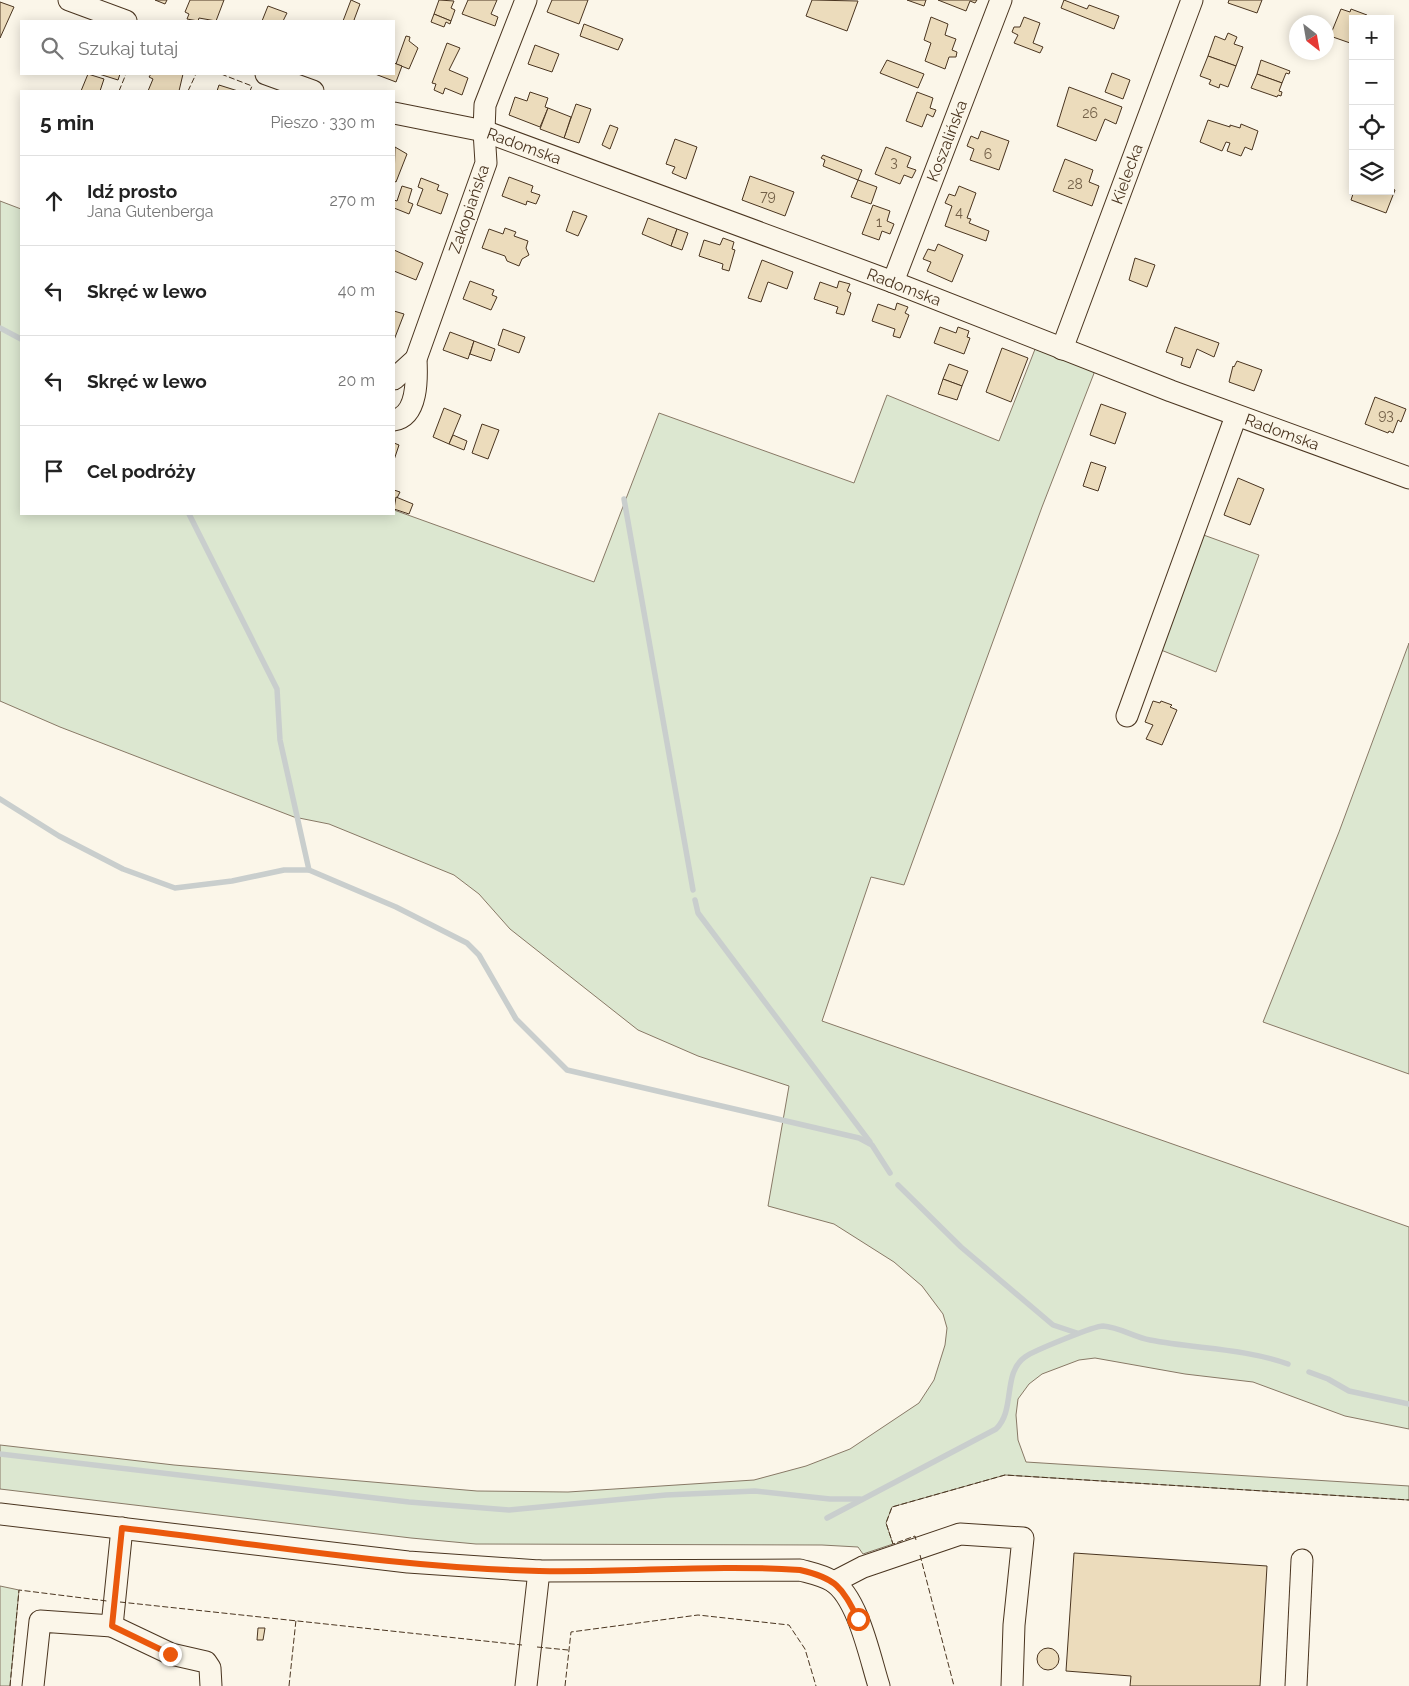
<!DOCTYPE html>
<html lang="pl">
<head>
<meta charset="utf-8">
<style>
  :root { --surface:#fff; --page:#f2f2f2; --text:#222; --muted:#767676; --line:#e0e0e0 }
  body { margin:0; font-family:Raleway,sans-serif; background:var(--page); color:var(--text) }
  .controls { position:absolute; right:15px; top:15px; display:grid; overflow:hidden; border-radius:0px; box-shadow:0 2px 12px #0003 }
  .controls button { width:45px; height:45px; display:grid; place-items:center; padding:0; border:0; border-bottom:1px solid var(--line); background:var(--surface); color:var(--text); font:25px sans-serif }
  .compass { position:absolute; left:1289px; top:15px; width:45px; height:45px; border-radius:50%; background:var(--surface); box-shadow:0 2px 12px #0003; rotate:149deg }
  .stop { position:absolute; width:15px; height:15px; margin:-11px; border:4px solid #ea580c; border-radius:50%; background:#fff }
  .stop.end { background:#ea580c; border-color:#fff; box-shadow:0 1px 5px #0008 }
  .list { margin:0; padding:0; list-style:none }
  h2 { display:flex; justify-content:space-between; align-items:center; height:65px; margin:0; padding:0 20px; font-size:21px }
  h2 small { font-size:16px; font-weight:400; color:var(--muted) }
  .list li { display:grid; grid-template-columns:32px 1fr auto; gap:15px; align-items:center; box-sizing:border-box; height:90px; padding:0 20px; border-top:1px solid var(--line) }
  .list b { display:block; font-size:19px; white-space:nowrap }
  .list p { margin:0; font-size:16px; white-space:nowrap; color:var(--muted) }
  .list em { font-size:16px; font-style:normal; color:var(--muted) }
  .icon { flex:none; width:28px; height:28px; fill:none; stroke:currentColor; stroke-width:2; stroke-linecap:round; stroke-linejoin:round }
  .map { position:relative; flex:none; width:1409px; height:1686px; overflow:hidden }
  .search { position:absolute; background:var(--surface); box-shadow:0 2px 12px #0003; left:20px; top:20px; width:375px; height:55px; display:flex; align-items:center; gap:12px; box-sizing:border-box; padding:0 18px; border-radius:0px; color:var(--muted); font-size:19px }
  .panel { position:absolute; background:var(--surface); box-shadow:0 2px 12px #0003; left:20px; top:90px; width:375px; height:425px; border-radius:0px }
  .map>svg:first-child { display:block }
  .green { fill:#dce7d0; stroke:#887966 }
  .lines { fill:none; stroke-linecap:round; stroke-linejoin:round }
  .stream { stroke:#c9cecd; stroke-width:5.5 }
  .building { fill:#ecdcbc; stroke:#4a3520 }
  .minor-casing { stroke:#4a3520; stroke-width:23 }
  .minor { stroke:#fbf6e9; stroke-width:21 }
  .fence { stroke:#4a3520; stroke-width:1; stroke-dasharray:6 2.5; stroke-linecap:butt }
  .route { stroke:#ea580c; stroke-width:6 }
  .labels { text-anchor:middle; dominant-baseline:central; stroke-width:4; stroke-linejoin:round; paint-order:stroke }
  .number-label { font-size:14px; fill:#725f47 }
  .street-label { font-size:16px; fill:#4a3520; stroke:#fbf6e9 }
</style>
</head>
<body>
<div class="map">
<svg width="1409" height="1686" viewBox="0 0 1409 1686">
  <rect width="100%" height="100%" fill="#fbf6e9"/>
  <!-- green -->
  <g class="green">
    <path d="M0,201L21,209V514H394V510L594,582L659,413L854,483L887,395L999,441L1039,339L1098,363L1042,507L904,885L871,877L822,1021L1409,1227V1429L1345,1416L1253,1382L1185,1374L1095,1358L1079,1360L1042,1374L1029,1384L1018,1399L1016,1415L1018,1440L1026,1462L1409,1486V1500L1005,1475L892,1507L886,1523L893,1544L863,1554L858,1547L822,1545L476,1544L411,1538L0,1489V1445L174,1465L477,1491L568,1492L754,1480L806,1466L850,1449L919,1403L934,1380L945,1345L947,1328L943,1314L922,1286L894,1262L834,1224L768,1206L789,1086L698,1056L638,1030L510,929L479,894L454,875L329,824L294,817L60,727L0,701Z"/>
    <path d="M1198,533L1259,555L1216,672L1156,648Z"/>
    <path d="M1409,643V1074L1263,1022L1339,832Z"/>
    <path d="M0,1586L19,1590L10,1686H0Z"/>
  </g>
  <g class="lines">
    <!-- stream -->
    <g class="stream">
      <path d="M0,328L21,339"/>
      <path d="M624,499L693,890"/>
      <path d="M189,514L277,689L280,740L309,870L396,907L467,943L479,955L516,1019L567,1070L859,1138L872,1145L890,1173"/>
      <path d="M0,799L59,836L123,869L175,888L232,881L284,870H309"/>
      <path d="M695,900L698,913L870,1142"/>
      <path d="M898,1185L961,1247L1053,1325L1077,1333"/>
      <path d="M1309,1372L1328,1379L1349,1391L1409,1404"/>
      <path d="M0,1454L409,1502L509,1510L666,1495L755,1491L830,1499H860"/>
      <path d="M827,1518L996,1429C1016,1410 1002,1373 1025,1357C1033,1351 1094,1326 1103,1326C1119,1327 1134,1337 1150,1340C1196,1349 1243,1348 1288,1364"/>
    </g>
  </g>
  <!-- building -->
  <g class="building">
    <path d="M155,0H167L165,4Z"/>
    <path d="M190,0H224L216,21L199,18L198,21L187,19L189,14L185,12Z"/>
    <path d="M351,0L360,4L354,20L356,21H343Z"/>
    <path d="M439,0L454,1L451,8L455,10L451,21L434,14Z"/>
    <path d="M468,0H497L491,14L498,17L495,26L462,14Z"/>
    <path d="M552,0H588L579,24L547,12Z"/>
    <path d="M812,0L858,1L847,31L806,16Z"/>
    <path d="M907,0H926L924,6Z"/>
    <path d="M938,0H977L975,3L970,1L966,11Z"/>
    <path d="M1064,0L1087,9L1089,5L1119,16L1114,29L1061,8Z"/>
    <path d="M1229,0H1262L1257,13L1228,3Z"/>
    <path d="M0,2L14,7L0,38Z"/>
    <path d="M268,6L287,13L283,21H262Z"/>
    <path d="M1341,9L1350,12L1351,9L1367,15L1366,18L1368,19H1353V44L1330,36Z"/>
    <path d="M434,14L451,21L450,24L446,22L444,27L431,22Z"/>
    <path d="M931,17L948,24L945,35L956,39L952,50L957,52L956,57H949L945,69L925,61L931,43L924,40Z"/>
    <path d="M1024,17L1040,23L1033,43L1043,47L1040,53L1014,43L1018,35L1012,32L1014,27H1020Z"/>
    <path d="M584,24L623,39L618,50L580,36Z"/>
    <path d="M1228,33L1237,37L1234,44L1243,47L1236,66L1208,56L1215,36L1225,40Z"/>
    <path d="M406,36L410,37L409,41L418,48L409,69L396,64Z"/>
    <path d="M447,43L460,48L449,70L468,78L462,95L445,88L443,94L434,90L436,84L432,83Z"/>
    <path d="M535,45L559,54L552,72L528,64Z"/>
    <path d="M1208,56L1236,66L1228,87L1220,84L1219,88L1209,84L1211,80L1200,76Z"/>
    <path d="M887,60L924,74L918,88L880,73Z"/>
    <path d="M1261,60L1290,71L1289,74L1286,73L1282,83L1257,74Z"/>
    <path d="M394,63L402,66L396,82L375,74H394Z"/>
    <path d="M1112,73L1130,80L1123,99L1105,92Z"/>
    <path d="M88,74L104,79L100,91H81Z"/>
    <path d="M99,74H120L118,80Z"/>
    <path d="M151,74H183L179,91H148L153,79L149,77Z"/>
    <path d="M1257,74L1282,83L1279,91L1282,92L1281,96L1278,95L1277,97L1251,88Z"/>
    <path d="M219,85L238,91H217Z"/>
    <path d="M1069,87L1122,107L1116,124L1105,119L1096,141L1057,126Z"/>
    <path d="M530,92L548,98L545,107L548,108L540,127L509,115L515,97L527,101Z"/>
    <path d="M917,92L933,98L930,108L936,110L933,117L927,114L922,127L906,121Z"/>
    <path d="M576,104L591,109L579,143L564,138Z"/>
    <path d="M548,108L571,117L564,138L540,129Z"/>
    <path d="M1208,120L1230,127V125L1240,128L1241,124L1258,131L1252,150L1245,147L1241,156L1227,151L1230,143L1226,142L1222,151L1200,142Z"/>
    <path d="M610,125L618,128L610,149L602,145Z"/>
    <path d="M981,131L1009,141L999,170L970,160L974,149L967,146L971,136L978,139Z"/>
    <path d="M675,139L697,147L686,179L672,173L675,167L666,164Z"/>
    <path d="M395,147L407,154L396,182L394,181Z"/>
    <path d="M886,147L911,157L907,167L916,170L912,178L904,175L900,184L875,174Z"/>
    <path d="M823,155L862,170L858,180L823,166L825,160L821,158Z"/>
    <path d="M1065,159L1093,170L1089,182L1099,186L1092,206L1053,191Z"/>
    <path d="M750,176L794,192L785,216L742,200Z"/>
    <path d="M509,177L533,186L531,192L540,195L536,204L527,201L526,205L502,196Z"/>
    <path d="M421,178L439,185L437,190L448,194L441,214L417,205L423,189L418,187Z"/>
    <path d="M858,180L877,187L871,204L851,197Z"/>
    <path d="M402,186L412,189L408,202L413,204L409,214L394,208V200L397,201Z"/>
    <path d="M959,186L976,193L967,218L971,219L969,223L989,231L986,241L945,226L952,206L945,203L949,194L955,196Z"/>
    <path d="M1390,188L1395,190L1386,213L1351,200L1354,191H1390Z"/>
    <path d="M873,205L890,211L887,221L894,224L890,234L882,231L879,240L862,234Z"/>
    <path d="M573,211L587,216L578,236L566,231Z"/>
    <path d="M648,218L677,229L671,246L642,234Z"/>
    <path d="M505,228L516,232L514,236L528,241L526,248L529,255L522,259L519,266L507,261L505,256L482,248L489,229L503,234Z"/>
    <path d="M677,229L688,233L682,250L671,246Z"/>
    <path d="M723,238L734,242L732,249L735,250L729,271L722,269L723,264L699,256L704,240L720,245Z"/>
    <path d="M938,244L963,255L952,282L927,271L931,262L923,259L928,249L935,251Z"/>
    <path d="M394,250L423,263L416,280L394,271Z"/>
    <path d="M1135,258L1155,265L1147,287L1129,280Z"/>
    <path d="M762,260L793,272L787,289L768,282L761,302L748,298Z"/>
    <path d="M470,281L494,290L492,295L497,297L491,310L463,299Z"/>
    <path d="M839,281L850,284L847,291L851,293L844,315L836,313L838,307L814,299L820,282L837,288Z"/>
    <path d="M897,303L908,307L905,313L909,315L900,338L893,336L895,329L872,321L878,304L895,310Z"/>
    <path d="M394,311L404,314L394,340Z"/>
    <path d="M940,327L956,333L958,327L969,331L967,337L970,338L964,354L934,343Z"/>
    <path d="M1175,327L1219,343L1214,357L1197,349L1190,368L1181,365L1183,358L1166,352Z"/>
    <path d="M503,329L525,337L519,353L498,345Z"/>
    <path d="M450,332L474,341L468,359L443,350Z"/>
    <path d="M474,341L495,349L491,361L470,354Z"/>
    <path d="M1002,348L1028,358L1011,402L986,392Z"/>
    <path d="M1237,361L1262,370L1254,391L1229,382L1233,366L1234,367Z"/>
    <path d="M949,364L968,371L962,386L943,379Z"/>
    <path d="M943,379L962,386L957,400L938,394Z"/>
    <path d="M1375,397L1406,409L1401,422L1398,420L1393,433L1389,431L1388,433L1365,424Z"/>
    <path d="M1101,404L1126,413L1115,444L1090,435Z"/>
    <path d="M444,408L461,415L449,444L433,437Z"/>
    <path d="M482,424L499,430L488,459L472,453Z"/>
    <path d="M453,435L467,441L464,450L449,444Z"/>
    <path d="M394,443L399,445L394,460Z"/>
    <path d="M1091,462L1106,467L1098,491L1083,486Z"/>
    <path d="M1238,478L1264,489L1250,525L1224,515Z"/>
    <path d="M394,490L400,492L394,504Z"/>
    <path d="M396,497L413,504L409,514L394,509Z"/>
    <path d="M1153,701L1160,703L1161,701L1172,705L1170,707L1177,710L1162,745L1146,739L1153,725L1145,722Z"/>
    <path d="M1074,1553L1267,1566L1260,1686H1130L1131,1676L1066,1671Z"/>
    <path d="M258,1628H265L263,1640H257Z"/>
    <circle cx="1048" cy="1659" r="11"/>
  </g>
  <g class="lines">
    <!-- minor casing -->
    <g class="minor-casing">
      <g id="minor">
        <path d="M69,0L126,21"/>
        <path d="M266,74L313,91"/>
        <path d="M394,113L484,131L893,282L1171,391L1409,478"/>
        <path d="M893,282L1001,0"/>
        <path d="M1062,349L1192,0"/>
        <path d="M394,379L416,359"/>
        <path d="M394,420C418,416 417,378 416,359L486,163L484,131L485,105L526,0"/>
        <path d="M1127,716L1236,416"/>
        <path d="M0,1514L408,1562L539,1571L800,1570C811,1573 822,1575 832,1581C858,1597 870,1658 879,1686"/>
        <path d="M834,1582L863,1567L960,1534L1023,1538L1014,1625L1012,1686"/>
        <path d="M112,1626L171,1654L206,1662L210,1668L211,1686"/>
        <path d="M33,1686L40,1621L112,1626L122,1528"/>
        <path d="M526,1686L539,1571"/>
        <path d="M1296,1686L1302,1560"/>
      </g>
    </g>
    <!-- minor -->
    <use href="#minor" class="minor"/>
    <!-- fence -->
    <g class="fence">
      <path d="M221,74L252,86L250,91"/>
      <path d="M119,91L126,74"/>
      <path d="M188,91L196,74"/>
      <path d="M916,1540L915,1536L893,1544L886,1523L892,1507L1005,1475L1409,1500"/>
      <path d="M920,1555L954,1686"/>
      <path d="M120,1602L522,1645"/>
      <path d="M537,1647L568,1650"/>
      <path d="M10,1686L19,1590L107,1601"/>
      <path d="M289,1686L296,1620"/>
      <path d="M565,1686L571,1632L698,1615L789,1625L805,1649L816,1686"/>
    </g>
  </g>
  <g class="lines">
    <!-- route -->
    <path class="route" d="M170,1654L112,1626L122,1528C260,1544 400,1568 539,1571C626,1573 713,1564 800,1570C836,1578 842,1587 858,1619"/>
  </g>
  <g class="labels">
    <!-- number labels -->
    <g class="number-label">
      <text x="1090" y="113">26</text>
      <text x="988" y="154">6</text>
      <text x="894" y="162">3</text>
      <text x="1075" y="184">28</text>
      <text x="768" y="196">79</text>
      <text x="959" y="212">4</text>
      <text x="879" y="222">1</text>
      <text x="1386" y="415">93</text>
    </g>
    <!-- street labels -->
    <g class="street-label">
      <text transform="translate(947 141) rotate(-69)">Koszalińska</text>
      <text transform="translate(524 146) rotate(20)">Radomska</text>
      <text transform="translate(1127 174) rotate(-70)">Kielecka</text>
      <text transform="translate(469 209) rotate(-71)">Zakopiańska</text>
      <text transform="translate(904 287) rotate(21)">Radomska</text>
      <text transform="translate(1282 432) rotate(20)">Radomska</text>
    </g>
  </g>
</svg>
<div class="controls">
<button>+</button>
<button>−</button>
<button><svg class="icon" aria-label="locate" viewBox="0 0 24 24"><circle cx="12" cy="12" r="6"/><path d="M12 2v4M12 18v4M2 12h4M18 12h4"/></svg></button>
<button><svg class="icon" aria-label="layers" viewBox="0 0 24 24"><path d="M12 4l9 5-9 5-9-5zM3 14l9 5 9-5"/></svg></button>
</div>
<svg class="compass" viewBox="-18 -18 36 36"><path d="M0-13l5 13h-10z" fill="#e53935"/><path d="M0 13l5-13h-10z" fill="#767676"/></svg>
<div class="stop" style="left:858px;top:1619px"></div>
<div class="stop end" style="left:170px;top:1654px"></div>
<div class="search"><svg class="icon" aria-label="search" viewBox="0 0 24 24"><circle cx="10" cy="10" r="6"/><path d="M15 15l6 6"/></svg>Szukaj tutaj</div>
<section class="panel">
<h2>5 min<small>Pieszo · 330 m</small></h2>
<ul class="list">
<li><svg class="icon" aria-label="ahead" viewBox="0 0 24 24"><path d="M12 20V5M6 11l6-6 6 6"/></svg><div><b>Idź prosto</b><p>Jana Gutenberga</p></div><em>270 m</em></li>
<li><svg class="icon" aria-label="left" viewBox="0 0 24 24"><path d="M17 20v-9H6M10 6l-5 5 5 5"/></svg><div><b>Skręć w lewo</b></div><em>40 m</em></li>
<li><svg class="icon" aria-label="left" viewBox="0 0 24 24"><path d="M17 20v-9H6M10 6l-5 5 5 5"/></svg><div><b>Skręć w lewo</b></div><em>20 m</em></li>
<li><svg class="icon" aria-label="arrive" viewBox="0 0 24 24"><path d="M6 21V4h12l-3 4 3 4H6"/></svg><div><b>Cel podróży</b></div></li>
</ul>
</section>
</div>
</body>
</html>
